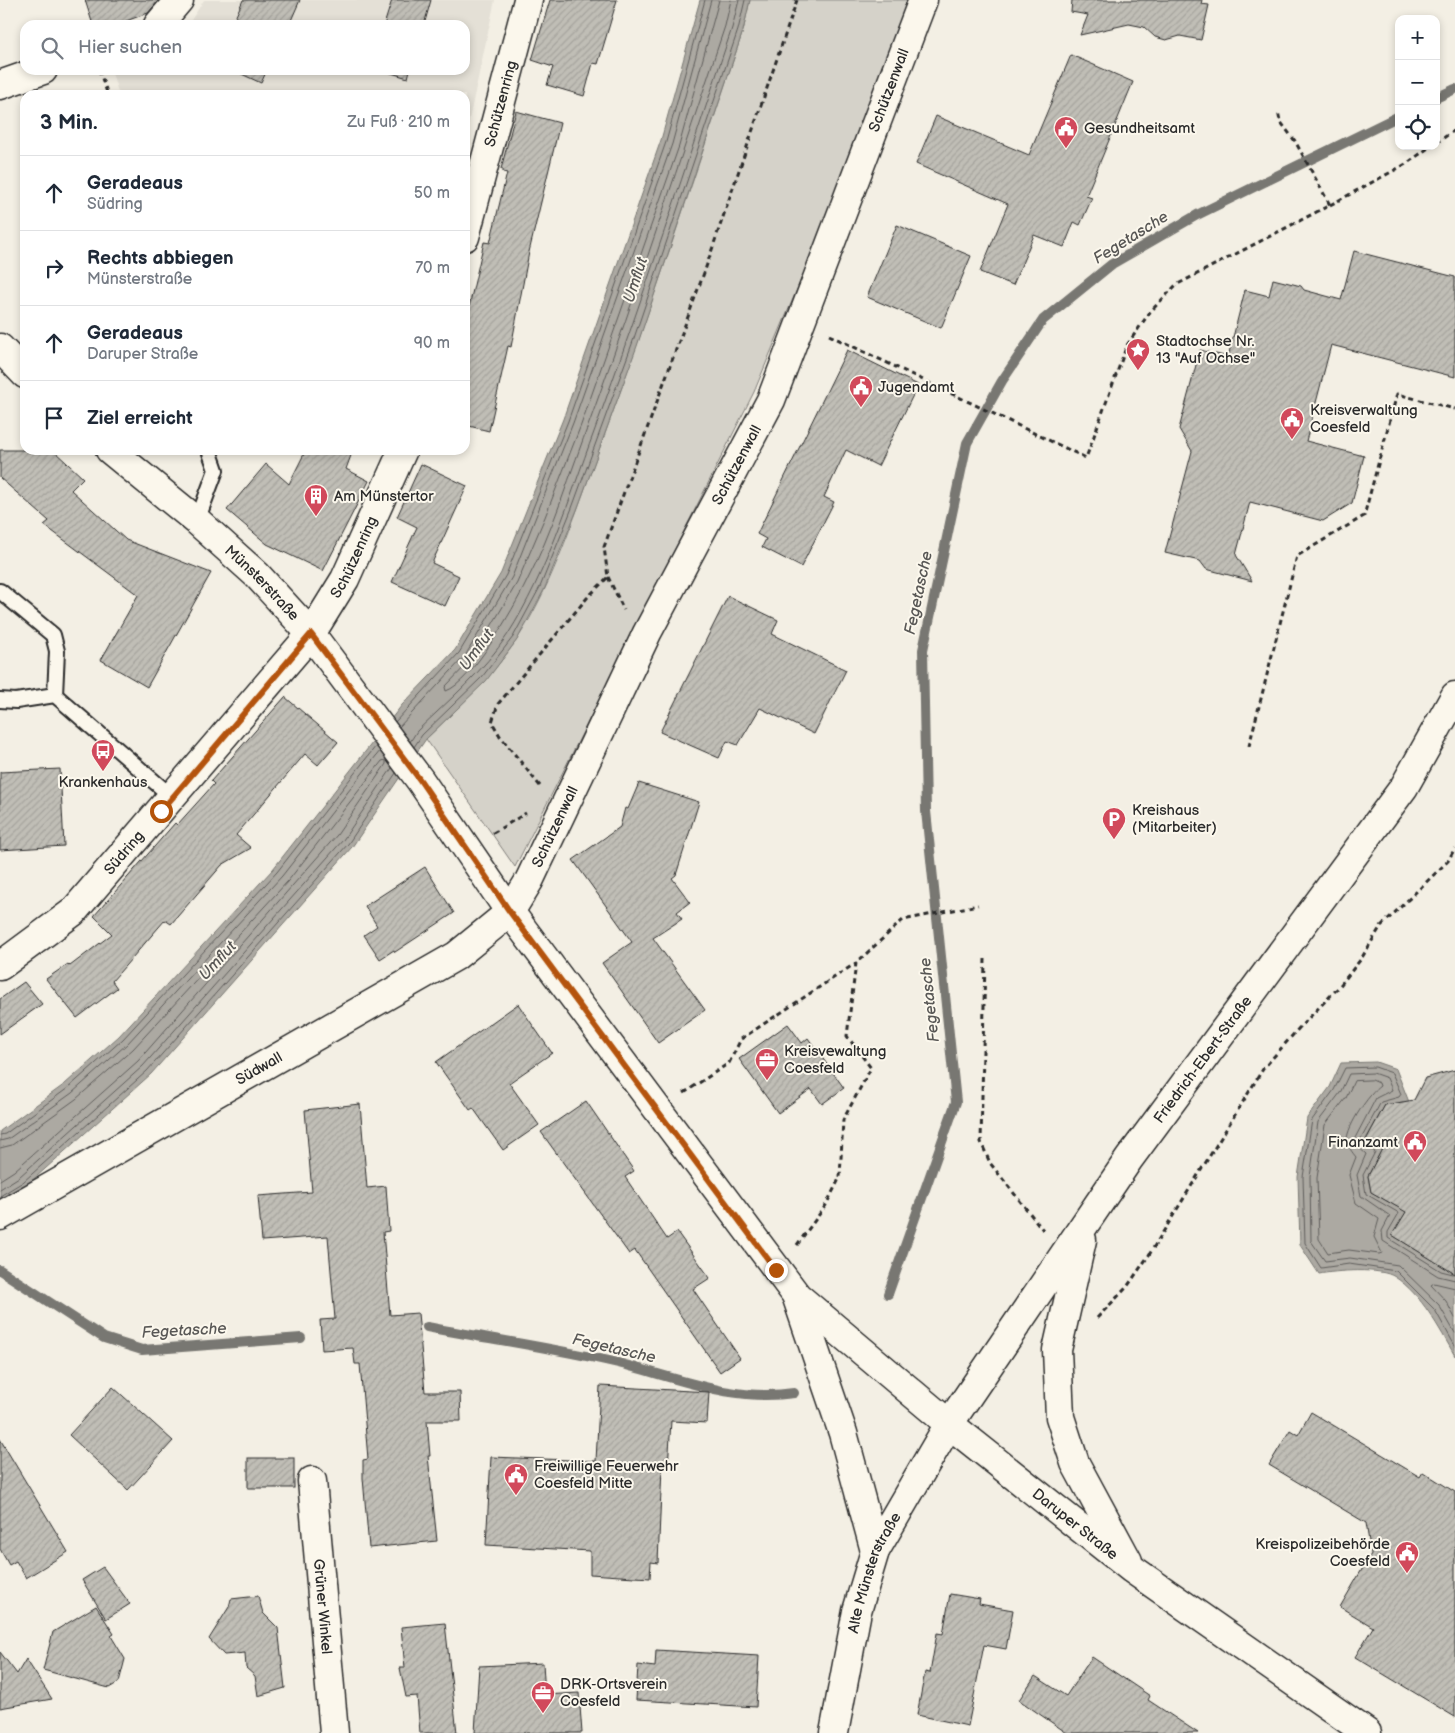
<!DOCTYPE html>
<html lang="de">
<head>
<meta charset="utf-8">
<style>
  :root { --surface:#fff; --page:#f2f2f3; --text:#1f2937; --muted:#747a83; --line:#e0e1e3 }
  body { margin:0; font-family:"Balsamiq Sans",sans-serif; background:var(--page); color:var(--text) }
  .controls { position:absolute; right:15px; top:15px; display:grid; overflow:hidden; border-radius:10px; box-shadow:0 2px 8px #0003 }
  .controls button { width:45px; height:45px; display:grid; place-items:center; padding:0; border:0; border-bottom:1px solid var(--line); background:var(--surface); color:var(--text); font:25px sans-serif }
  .stop { position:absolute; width:15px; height:15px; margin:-11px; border:4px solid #b45309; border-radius:50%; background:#fff }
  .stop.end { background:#b45309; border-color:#fff; box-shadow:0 1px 5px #0008 }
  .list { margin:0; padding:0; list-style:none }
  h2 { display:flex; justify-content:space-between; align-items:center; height:65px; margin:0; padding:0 20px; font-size:21px }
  h2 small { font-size:16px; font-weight:400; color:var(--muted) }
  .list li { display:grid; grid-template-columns:32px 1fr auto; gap:15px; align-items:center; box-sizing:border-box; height:75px; padding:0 20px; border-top:1px solid var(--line) }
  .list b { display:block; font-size:19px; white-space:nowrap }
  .list p { margin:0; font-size:16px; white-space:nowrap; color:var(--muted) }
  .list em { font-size:16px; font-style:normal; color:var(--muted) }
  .icon { flex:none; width:28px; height:28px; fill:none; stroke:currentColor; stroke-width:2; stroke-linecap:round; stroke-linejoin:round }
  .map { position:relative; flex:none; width:1455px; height:1733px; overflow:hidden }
  .search { position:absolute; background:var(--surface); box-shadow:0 2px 8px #0003; left:20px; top:20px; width:450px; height:55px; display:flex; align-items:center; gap:12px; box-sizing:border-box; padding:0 18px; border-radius:15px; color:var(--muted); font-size:19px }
  .panel { position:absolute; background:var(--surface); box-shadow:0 2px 8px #0003; left:20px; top:90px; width:450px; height:365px; border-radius:15px }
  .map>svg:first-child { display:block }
  .built { fill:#e4e0d6 }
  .grass { fill:#d5d2c9; stroke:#807e7a }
  .water { fill:#aca9a2; stroke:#787772 }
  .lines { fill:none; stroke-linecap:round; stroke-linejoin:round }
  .shore { stroke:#5f5d5b; stroke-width:1 }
  .stream { stroke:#787772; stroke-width:10 }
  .building { fill:url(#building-hatch); stroke:#2b2b2b }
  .lane-casing { stroke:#2b2b2b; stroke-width:18 }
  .street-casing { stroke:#2b2b2b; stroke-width:31 }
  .secondary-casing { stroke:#2b2b2b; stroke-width:31 }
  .path { stroke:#2b2b2b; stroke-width:3; stroke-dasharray:5 4; stroke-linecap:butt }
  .lane { stroke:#fbf7ec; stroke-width:14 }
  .street { stroke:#fbf7ec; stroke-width:28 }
  .secondary { stroke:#fbf7ec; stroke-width:28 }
  .route { stroke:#b45309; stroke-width:6 }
  .labels { text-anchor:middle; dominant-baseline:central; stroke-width:4; stroke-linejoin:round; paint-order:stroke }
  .street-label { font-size:15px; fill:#2b2b2b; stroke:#fbf7ec }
  .poi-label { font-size:15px; fill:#2b2b2b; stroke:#fbf7ec; text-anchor:start }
  .water-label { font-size:16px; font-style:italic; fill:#585755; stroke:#fbf7ec }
</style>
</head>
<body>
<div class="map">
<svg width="1455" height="1733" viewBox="0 0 1455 1733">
  <defs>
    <pattern id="building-hatch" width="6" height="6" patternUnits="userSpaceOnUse" patternTransform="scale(1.25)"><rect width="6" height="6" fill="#c0beb6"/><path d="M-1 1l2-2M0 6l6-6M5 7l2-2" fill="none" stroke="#a5a39d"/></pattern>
  </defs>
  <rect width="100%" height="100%" fill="#f3efe4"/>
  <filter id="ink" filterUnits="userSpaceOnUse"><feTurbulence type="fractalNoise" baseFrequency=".02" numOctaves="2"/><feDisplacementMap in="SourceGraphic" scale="10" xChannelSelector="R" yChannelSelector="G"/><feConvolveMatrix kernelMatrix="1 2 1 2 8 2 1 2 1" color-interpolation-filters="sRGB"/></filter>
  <g filter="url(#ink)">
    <!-- built -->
    <path class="built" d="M204,0H495L465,138V95H119L111,70H465V25H188Z"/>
    <!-- grass -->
    <path class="grass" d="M750,0H918L754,392L515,867L426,739C458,708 491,678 516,641C554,584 578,505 602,442C652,306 697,168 743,31Z"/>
    <!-- water -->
    <g class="water">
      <path d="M700,0H750L743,31L637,346L577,510L544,590L517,640L486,681L426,739L352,847L151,1074L26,1186L0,1202V1131L65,1084L119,1036L273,869L402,705L455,650L501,573L563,419L661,140Z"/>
      <path d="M1376,1062L1396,1069L1411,1107L1403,1102L1385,1105L1366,1139L1382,1149L1368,1176L1371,1192L1396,1206L1408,1209L1392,1235L1443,1266L1455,1270V1356C1439,1328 1422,1295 1395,1277C1381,1267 1335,1271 1319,1274L1300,1245L1298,1177L1307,1118L1330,1087L1341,1063Z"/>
    </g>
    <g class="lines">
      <!-- shore -->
      <g class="shore">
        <path d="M719,0L679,146L581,425L545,517L517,583L471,660L445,687L446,691C471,683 514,608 526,583C553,531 570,473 591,418C638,288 681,157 725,26L731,0"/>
        <path d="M395,722L459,653L506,575L568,421L666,142L705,0"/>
        <path d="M399,727L465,656L512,577L573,423L672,144L711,0"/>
        <path d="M410,742L417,731C449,700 484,671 508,634C547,573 569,499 594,432C643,298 687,163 732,28L739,0"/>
        <path d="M414,747L422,735L482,677L513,637L540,587L572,508L632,344L738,30L745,0"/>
        <path d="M1372,1080L1379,1083L1380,1086C1369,1094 1347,1126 1347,1140C1348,1147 1352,1152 1356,1157L1349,1175L1356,1203L1379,1219L1374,1237L1382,1253L1379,1254L1349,1250L1328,1253L1319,1239L1317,1178L1325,1125L1346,1098L1354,1081Z"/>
        <path d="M0,1135L5,1134L68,1088L123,1039L277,872L376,746"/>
        <path d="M0,1141L8,1139L72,1093L127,1044L282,876L380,751"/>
        <path d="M0,1148L12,1145L76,1099L133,1049L288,881L382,761L386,760V764L337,835L138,1061L14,1171L0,1180"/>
        <path d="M0,1189L19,1177L143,1066L343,840L392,768"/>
        <path d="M0,1196L23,1182L147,1071L348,844L396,773"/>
        <path d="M1453,1274L1441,1271L1388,1238V1232L1399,1213L1366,1194L1363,1175L1375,1152L1363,1144L1361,1139L1381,1102L1399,1097L1401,1094L1392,1073L1375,1067L1345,1068L1334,1090L1312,1120L1303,1177L1305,1243L1321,1268L1349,1264L1396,1271L1435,1310L1455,1346"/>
        <path d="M1455,1280L1438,1276L1383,1241L1382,1231L1390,1216L1361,1196L1357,1175L1366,1154L1357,1146L1355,1138L1376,1098L1392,1090L1387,1078L1373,1073L1349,1074L1340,1093L1318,1122L1310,1177L1311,1241L1325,1261L1350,1258L1398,1265L1439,1305L1455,1333"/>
        <path d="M1455,1288L1434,1283L1431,1285L1446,1301L1455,1318"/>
      </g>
      <!-- stream -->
      <g class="stream">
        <path d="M1436,98L1455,89"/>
        <path d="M0,1270L104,1338L142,1350L301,1338"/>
        <path d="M888,1294L956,1102L926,811L923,650L967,443L1002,381L1043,320L1112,264L1197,215L1399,116"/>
        <path d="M427,1327C491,1339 555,1348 618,1363C679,1378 730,1402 794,1393"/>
      </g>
    </g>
    <!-- building -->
    <g class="building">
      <path d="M85,0H159L148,13L115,25H93Z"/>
      <path d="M243,0H300L289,25H232Z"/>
      <path d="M392,0H431L424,25H384Z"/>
      <path d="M550,0H617L598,64L593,63L584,96L547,85L553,67L532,60Z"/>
      <path d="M1072,0H1202L1201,4L1209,5L1201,40L1180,36L1166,40L1155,37L1144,27L1129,24L1080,35L1088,15L1071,12Z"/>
      <path d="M1071,55L1133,82L1086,196L1092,198L1080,225L1074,222L1064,247L1034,235L1013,285L980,272L1008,204L916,164L936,116L1029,155Z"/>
      <path d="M233,70H267L261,83Z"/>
      <path d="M381,70H410L408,78Z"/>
      <path d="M516,111L560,123L529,252L511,347L508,346L489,431L465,425V324L484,242L490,243L507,173L503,172V169H501Z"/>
      <path d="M897,225L971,256L941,328L867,297Z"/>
      <path d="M1354,251L1455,277V377L1331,345L1306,441L1364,456L1352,503L1323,521L1250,502L1236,555L1252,581L1206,569L1200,561L1165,553L1192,451L1179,429L1200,350L1228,357L1245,290L1269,296L1273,279L1301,286L1304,290L1341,300Z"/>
      <path d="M847,350L918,385L878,466L846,450L824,497L834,502L801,567L762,547L766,539L757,534Z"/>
      <path d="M0,450H53L83,478L71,490L126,540L211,573L147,687L101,660L138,595L44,525L49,521L0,478Z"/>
      <path d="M306,450H353L346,469L369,481L323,571L267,544L227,510L266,464L289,484Z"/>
      <path d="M421,464L467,486L432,563L459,576L445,606L392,582L417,527L397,517Z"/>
      <path d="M728,596L778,620L772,634L846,670L814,734L760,708L738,745L727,741L719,758L660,732Z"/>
      <path d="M285,697L338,742L318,765L305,754L236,835L251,848L222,865L171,924L165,920L112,981L117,988L77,1018L46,979L68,964L70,966L112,934L94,916L175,823L177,825L214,784L211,781Z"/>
      <path d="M60,769L64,846L0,850V772Z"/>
      <path d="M639,783L699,802L676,875L672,878L690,902L677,912L682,919L653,938L705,1010L658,1043L602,963L632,942L573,860L620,827L625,808L628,809Z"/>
      <path d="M425,867L454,913L395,952L394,950L380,959L364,935L377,926L365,906Z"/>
      <path d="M24,982L42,1004L0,1034V999Z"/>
      <path d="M518,1004L552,1053L509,1083L539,1125L503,1150L473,1108L470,1110L436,1062Z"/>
      <path d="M788,1024L802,1043L808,1038L844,1088L822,1104L811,1089L778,1113L739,1059Z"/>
      <path d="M1455,1070V1274L1392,1235L1406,1212L1371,1192L1368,1176L1382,1149L1366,1140L1385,1105L1414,1100L1425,1078Z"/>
      <path d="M586,1101L634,1171L625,1177L667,1239L677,1232L710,1278L693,1289L740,1358L720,1372L635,1250L629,1254L541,1132Z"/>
      <path d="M360,1104L367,1188L386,1186L389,1231L383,1232L390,1315L418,1313L425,1392H460L461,1421H427L430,1456H428L437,1541L369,1548L363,1478V1460L368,1459L360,1364H355L353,1348L322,1350L320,1320L335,1319L328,1236L262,1241L258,1196L312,1192L305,1110Z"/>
      <path d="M600,1386L709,1392L707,1423L671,1421L668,1467H662L658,1563L651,1562L650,1578L590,1574V1551L486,1545L491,1457L596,1461Z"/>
      <path d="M113,1387L173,1441L128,1490L69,1435Z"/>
      <path d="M1311,1412L1420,1477L1423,1472L1455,1492V1717L1355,1657L1373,1627L1340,1607L1371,1554L1366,1523L1269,1465L1290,1430L1298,1435Z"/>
      <path d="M0,1439L68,1552L26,1578L16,1561L9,1565L0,1549Z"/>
      <rect x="248" y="1458" width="46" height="30"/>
      <path d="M103,1567L130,1604L106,1619L82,1580Z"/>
      <path d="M950,1594L980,1599L979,1604L1013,1610L1006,1649L984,1645L968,1726L917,1715L925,1672L930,1673L937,1633L943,1634Z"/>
      <path d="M258,1596L263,1613L278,1628L285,1688L258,1696L255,1676L246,1668L245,1653L224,1655L209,1639L229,1607L231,1599Z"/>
      <path d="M96,1606L114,1634L111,1636L125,1659L119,1682L109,1688L43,1670L53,1632Z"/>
      <path d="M445,1623L457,1733H420L417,1696L406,1697L400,1668H405L401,1627Z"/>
      <path d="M656,1650L759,1656L756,1707L636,1700L638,1665L655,1667Z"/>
      <path d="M0,1652L17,1674L26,1659L52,1699L0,1708Z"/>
      <path d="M1092,1657L1150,1696L1148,1700L1198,1733H1067L1019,1700L1035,1676L1066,1696Z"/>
      <path d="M543,1663L545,1695L579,1693L582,1733H475L479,1666Z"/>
    </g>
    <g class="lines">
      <!-- lane casing -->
      <g class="lane-casing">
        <g id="lane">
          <path d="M197,521L216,470L209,450"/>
          <path d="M0,591L53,635L57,651L55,695"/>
          <path d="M0,700L16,701L55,695L172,797"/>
        </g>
      </g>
      <!-- street casing -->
      <g class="street-casing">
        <g id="street">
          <path d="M158,25L179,0"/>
          <path d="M0,85L43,70"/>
          <path id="s1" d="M465,237L528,0"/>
          <path d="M0,348L25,374"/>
          <path id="s2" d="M110,450L197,521L257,575L311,634L420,780L510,912L797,1296L949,1424"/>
          <path id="s3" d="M0,966L73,912L311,634L345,579L403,450"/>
          <path id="s4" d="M0,1216L456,956L510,912L529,881L647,633L771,400L923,0"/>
          <path d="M797,1298L843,1433L875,1551"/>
          <path id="s5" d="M312,1481L334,1733"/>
        </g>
      </g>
      <!-- secondary casing -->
      <g class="secondary-casing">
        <g id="secondary">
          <path d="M1082,1240L1057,1350L1060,1417L1075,1463L1128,1561"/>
          <path id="s6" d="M949,1424L1132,1569L1367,1733"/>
          <path id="s7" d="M834,1733L857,1611L875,1551L949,1424L1129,1159L1404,787L1455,696"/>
        </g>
      </g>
      <!-- path -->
      <g class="path">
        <path d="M99,70L108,95"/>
        <path d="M1436,143L1455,130"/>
        <path d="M1330,205L1406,164L1431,146"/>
        <path d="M829,335L1086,458L1127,345L1150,312L1176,285L1330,205L1295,141L1280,121L1278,111"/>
        <path d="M608,577L624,610"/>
        <path d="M1249,746L1297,556L1364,516L1397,394L1455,409"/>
        <path d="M540,786L500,736L492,722L498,704L587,598L608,577L604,547L705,270L797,0"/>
        <path d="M493,833L526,813"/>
        <path d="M985,959L981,1142L990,1163L1043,1230"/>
        <path d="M684,1093L729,1063L741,1039L856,963"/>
        <path d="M797,1245L826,1205L840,1177L843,1120L871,1068L847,1036L856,963L903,920L978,905"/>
        <path d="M1097,1318L1127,1287L1149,1255L1263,1069L1299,1028L1338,988L1361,959L1381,926L1448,861L1455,848"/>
      </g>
      <!-- lane -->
      <use href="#lane" class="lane"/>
      <!-- street -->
      <use href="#street" class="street"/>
      <!-- secondary -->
      <use href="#secondary" class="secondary"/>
    </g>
  </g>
  <g class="lines" filter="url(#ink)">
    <!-- route -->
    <path class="route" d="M161,811L311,634L420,780L510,912L776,1270"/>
  </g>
  <!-- icons -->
  <defs>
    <g id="civic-pin" transform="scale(1.25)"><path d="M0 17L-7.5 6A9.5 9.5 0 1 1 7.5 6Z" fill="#d1495b" stroke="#fbf7ec"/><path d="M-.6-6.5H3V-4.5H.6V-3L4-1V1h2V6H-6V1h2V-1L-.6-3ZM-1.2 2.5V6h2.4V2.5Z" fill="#fff"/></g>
    <g id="sight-pin" transform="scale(1.25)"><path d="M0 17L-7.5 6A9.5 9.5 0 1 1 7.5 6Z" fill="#d1495b" stroke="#fbf7ec"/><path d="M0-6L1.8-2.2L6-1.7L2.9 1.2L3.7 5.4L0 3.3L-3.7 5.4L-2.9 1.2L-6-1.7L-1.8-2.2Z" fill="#fff"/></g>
    <g id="building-pin" transform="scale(1.25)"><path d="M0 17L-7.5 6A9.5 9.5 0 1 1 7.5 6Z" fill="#d1495b" stroke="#fbf7ec"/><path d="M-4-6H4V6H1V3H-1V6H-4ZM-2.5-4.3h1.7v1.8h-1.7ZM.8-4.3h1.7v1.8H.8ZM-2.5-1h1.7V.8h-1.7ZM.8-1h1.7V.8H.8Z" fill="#fff"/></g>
    <g id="bus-pin" transform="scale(1.25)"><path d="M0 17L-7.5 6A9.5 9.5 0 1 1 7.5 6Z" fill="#d1495b" stroke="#fbf7ec"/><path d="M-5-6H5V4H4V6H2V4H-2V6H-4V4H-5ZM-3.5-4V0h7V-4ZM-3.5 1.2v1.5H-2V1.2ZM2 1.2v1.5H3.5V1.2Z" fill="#fff"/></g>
    <g id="parking-pin" transform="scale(1.25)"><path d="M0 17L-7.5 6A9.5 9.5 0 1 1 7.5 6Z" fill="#d1495b" stroke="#fbf7ec"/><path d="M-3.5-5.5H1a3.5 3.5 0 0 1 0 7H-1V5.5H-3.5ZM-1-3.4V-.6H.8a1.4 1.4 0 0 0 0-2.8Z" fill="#fff"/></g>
    <g id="office-pin" transform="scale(1.25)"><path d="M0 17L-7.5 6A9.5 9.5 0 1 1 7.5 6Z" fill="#d1495b" stroke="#fbf7ec"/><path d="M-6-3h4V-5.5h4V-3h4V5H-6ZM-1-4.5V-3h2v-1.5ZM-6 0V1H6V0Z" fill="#fff"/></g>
  </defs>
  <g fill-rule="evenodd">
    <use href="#civic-pin" x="1066" y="128"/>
    <use href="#sight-pin" x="1138" y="350"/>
    <use href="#civic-pin" x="861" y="387"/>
    <use href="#civic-pin" x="1292" y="419"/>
    <use href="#building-pin" x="316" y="496"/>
    <use href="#bus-pin" x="103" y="751"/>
    <use href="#parking-pin" x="1114" y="819"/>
    <use href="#office-pin" x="767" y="1060"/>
    <use href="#civic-pin" x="1415" y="1142"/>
    <use href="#civic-pin" x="516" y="1475"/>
    <use href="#civic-pin" x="1407" y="1553"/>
    <use href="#office-pin" x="543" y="1693"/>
  </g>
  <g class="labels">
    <!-- street labels -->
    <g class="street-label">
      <text stroke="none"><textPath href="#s4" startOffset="1501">Schützenwall</textPath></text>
      <text stroke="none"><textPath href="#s1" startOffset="138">Schützenring</textPath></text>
      <text stroke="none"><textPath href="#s4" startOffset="1096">Schützenwall</textPath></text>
      <text stroke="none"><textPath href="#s3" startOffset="545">Schützenring</textPath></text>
      <text stroke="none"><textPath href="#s2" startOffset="202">Münsterstraße</textPath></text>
      <text stroke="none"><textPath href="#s4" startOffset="691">Schützenwall</textPath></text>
      <text stroke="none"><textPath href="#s3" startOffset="169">Südring</textPath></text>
      <text stroke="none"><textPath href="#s7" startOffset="778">Friedrich-Ebert-Straße</textPath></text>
      <text stroke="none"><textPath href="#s4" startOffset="298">Südwall</textPath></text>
      <text stroke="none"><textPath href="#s6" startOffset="161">Daruper Straße</textPath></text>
      <text stroke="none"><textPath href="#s7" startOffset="166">Alte Münsterstraße</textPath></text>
      <text stroke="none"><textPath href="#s5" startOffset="126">Grüner Winkel</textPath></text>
    </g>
    <!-- poi labels -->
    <g class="poi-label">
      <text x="1084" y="128">Gesundheitsamt</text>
      <text x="1156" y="341">Stadtochse Nr.<tspan x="1156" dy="17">13 "Auf Ochse"</tspan></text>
      <text x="878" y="387">Jugendamt</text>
      <text x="1310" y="410">Kreisverwaltung<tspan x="1310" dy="17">Coesfeld</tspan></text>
      <text x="334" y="496">Am Münstertor</text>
      <text x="103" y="782" text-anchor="middle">Krankenhaus</text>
      <text x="1132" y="810">Kreishaus<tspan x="1132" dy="17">(Mitarbeiter)</tspan></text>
      <text x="784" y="1051">Kreisvewaltung<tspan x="784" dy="17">Coesfeld</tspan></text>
      <text x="1398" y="1142" text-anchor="end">Finanzamt</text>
      <text x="534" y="1466">Freiwillige Feuerwehr<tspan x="534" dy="17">Coesfeld Mitte</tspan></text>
      <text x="1390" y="1544" text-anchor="end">Kreispolizeibehörde<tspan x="1390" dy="17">Coesfeld</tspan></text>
      <text x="560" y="1684">DRK-Ortsverein<tspan x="560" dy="17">Coesfeld</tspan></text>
    </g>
    <!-- water labels -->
    <g class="water-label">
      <text transform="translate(1131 238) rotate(-32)">Fegetasche</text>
      <text transform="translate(636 280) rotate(-72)">Umflut</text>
      <text transform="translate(919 593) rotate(-78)">Fegetasche</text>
      <text transform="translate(477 650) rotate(-54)">Umflut</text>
      <text transform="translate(218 961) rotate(-47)">Umflut</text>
      <text transform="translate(930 1000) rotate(-96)">Fegetasche</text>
      <text transform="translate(184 1331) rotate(-3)">Fegetasche</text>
      <text transform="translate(614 1349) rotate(13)">Fegetasche</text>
    </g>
  </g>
</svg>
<div class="controls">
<button>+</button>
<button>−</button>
<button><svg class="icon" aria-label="locate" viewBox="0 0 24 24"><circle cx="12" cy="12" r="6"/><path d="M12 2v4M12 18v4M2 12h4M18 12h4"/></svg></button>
</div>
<div class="stop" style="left:161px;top:811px"></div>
<div class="stop end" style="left:776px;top:1270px"></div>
<div class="search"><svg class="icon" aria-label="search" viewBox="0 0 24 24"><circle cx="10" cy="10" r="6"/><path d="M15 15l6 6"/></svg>Hier suchen</div>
<section class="panel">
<h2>3 Min.<small>Zu Fuß · 210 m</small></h2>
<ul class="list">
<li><svg class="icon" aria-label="ahead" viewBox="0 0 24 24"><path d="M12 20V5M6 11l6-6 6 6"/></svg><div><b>Geradeaus</b><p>Südring</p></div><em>50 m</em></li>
<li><svg class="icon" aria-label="right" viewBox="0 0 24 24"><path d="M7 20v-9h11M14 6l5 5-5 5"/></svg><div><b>Rechts abbiegen</b><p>Münsterstraße</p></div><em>70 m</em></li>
<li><svg class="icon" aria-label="ahead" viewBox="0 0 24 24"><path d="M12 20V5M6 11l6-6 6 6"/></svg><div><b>Geradeaus</b><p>Daruper Straße</p></div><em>90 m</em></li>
<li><svg class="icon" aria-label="arrive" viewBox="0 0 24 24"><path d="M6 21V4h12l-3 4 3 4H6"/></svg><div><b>Ziel erreicht</b></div></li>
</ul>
</section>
</div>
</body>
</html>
